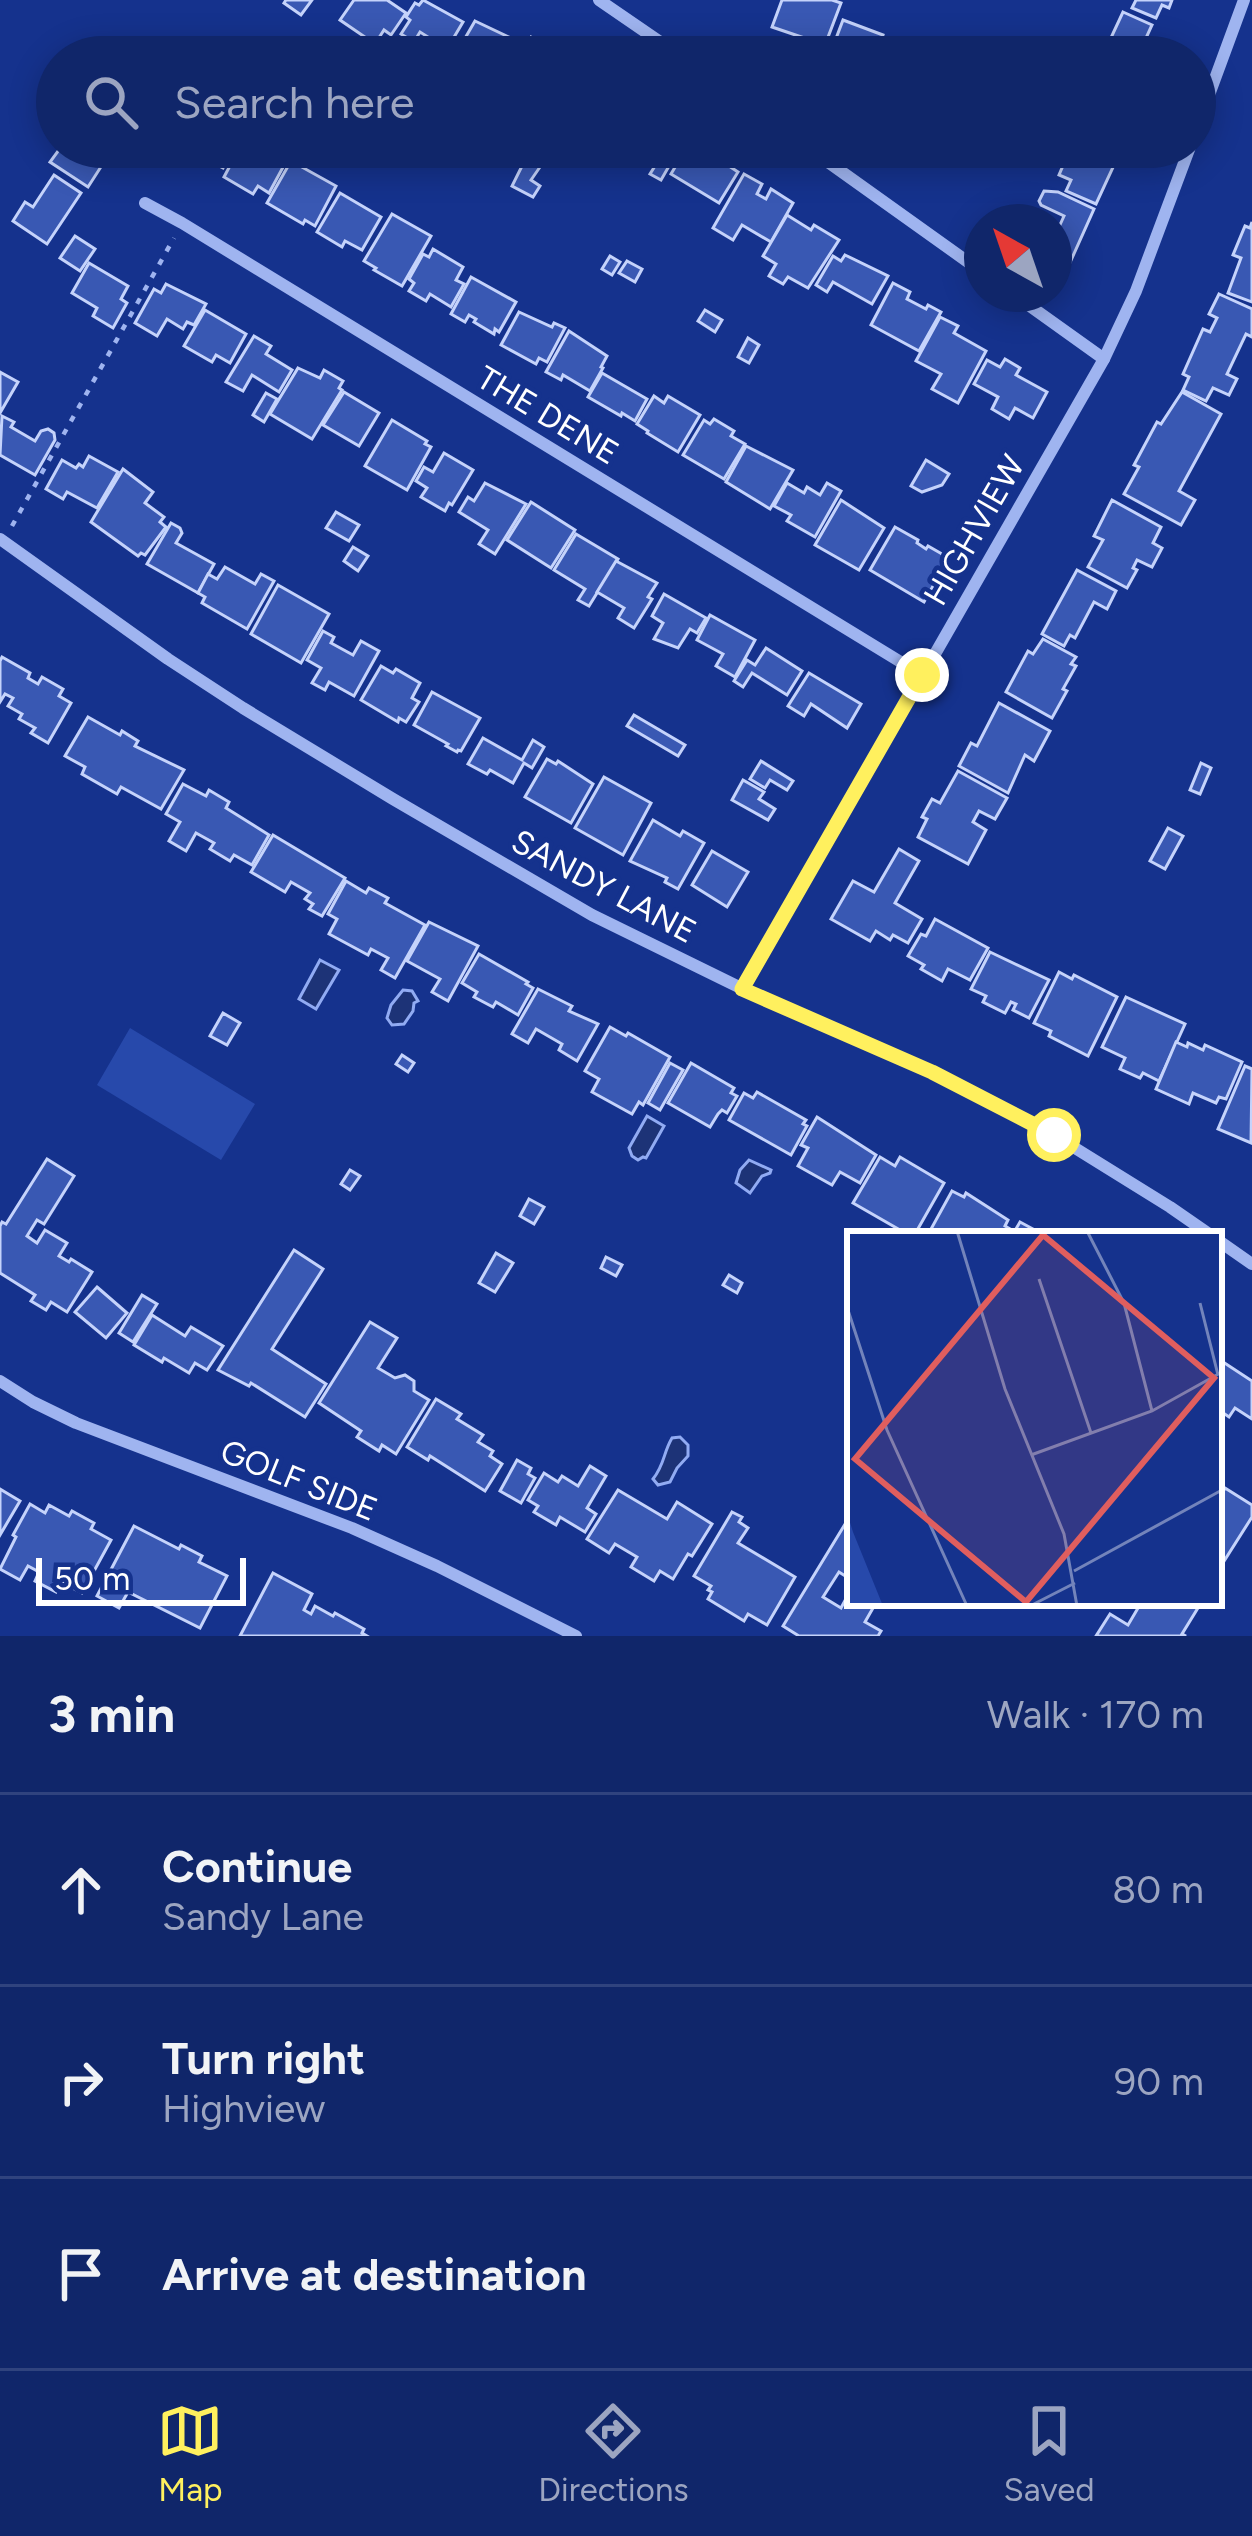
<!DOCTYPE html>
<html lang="en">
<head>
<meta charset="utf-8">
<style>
  :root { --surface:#10266a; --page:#192e70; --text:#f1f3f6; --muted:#9ca5c1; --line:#30437e; --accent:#fff05e }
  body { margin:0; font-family:Figtree,sans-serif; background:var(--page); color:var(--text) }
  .compass { position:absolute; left:964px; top:204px; width:108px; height:108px; border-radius:50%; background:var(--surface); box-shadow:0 6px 30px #0003; rotate:320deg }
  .scale { position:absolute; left:36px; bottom:30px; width:210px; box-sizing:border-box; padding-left:12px; border:6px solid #fff; border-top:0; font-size:33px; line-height:42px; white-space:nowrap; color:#fff; -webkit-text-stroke:9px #15328d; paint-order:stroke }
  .stop { position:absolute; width:36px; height:36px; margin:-27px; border:9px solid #fff05e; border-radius:50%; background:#fff }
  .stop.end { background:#fff05e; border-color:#fff; box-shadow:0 3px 12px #0008 }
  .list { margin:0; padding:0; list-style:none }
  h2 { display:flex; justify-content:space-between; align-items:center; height:156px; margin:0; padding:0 48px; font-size:51px }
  h2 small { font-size:39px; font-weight:400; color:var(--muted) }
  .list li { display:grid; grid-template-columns:78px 1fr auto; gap:36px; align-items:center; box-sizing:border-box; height:192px; padding:0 48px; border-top:3px solid var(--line) }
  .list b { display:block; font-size:45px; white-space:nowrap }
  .list p { margin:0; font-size:39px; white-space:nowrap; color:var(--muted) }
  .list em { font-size:39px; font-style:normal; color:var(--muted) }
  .icon { flex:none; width:66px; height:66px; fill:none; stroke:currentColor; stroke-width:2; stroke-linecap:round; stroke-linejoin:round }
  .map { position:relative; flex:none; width:1252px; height:1636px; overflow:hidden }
  .search { position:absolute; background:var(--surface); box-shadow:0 6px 30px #0003; left:36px; right:36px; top:36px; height:132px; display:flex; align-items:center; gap:30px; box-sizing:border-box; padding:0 42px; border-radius:66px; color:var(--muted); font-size:45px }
  .sheet { height:732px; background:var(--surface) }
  nav { display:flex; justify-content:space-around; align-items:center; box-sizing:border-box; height:168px; border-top:3px solid var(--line); background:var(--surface); font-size:33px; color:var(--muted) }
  nav a { display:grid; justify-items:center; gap:6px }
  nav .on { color:var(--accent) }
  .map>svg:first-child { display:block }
  .green { fill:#2749ab }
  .water { fill:#1d3377; stroke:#91abf3; stroke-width:3 }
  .building { fill:#3958b3; stroke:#c5d3fb; stroke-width:3 }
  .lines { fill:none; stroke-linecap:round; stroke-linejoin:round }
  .path { stroke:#9fb4f0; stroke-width:4.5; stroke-dasharray:6 9; stroke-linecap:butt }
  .street { stroke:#9fb4f0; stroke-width:12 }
  .route { stroke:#fff05e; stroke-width:15 }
  .labels { text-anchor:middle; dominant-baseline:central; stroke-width:9; stroke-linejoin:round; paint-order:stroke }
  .street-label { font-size:33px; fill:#fff; stroke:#15328d }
  .inset-road { fill:none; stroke:#7384bb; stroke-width:3 }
  .view { fill:#e05e5e; fill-opacity:0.15; stroke:#e05e5e; stroke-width:6 }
  .inset-edge { fill:none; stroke:#fff; stroke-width:6 }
</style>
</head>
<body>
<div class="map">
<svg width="1252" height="1636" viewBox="0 0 1252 1636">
  <rect width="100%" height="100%" fill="#15328d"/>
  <!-- green -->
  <path class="green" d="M130,1028L255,1104L221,1160L97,1085Z"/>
  <!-- water -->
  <g class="water">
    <path d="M320,960L339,970L316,1009L299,999Z"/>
    <path d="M403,990L412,991L418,1001L414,1003L413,1011L404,1024L392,1025L387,1018L391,1005Z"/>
    <path d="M647,1116L664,1126L646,1158L643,1157L638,1160L632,1156L629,1148Z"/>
    <path d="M749,1160L771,1170L770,1173L762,1176L750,1193L736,1183L740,1170Z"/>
    <path d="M680,1437L688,1445V1456L677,1468L670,1482L658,1485L653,1479C665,1464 663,1453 672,1438Z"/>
  </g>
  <!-- building -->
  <g class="building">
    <path d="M286,0H312L301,15L284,3Z"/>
    <path d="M354,0H387L406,13L391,35L384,30L375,44L340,20Z"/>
    <path d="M423,0L463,22L447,49L420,32L414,42L401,34L410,20L406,17L415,3L419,5Z"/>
    <path d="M782,0H832L841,3L825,45L772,27Z"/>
    <path d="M1136,0H1172L1169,8L1162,5L1156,18L1132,8Z"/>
    <path d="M1123,12L1152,25L1146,38L1157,43L1152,55L1153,57H1102Z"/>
    <path d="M843,20L883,35L882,38L889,41L883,57H829Z"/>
    <path d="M475,21L519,42L510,57H467L457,52Z"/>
    <path d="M531,37L547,46L544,52L553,57H519Z"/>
    <path d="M61,147H101L97,153L106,159L88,187L50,162Z"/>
    <path d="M178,147H235L223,168L190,150L188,153Z"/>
    <path d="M240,147H258L254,153L268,161L275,150L288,158L269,193L258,186L253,194L224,177Z"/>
    <path d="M639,147H680L661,180L650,174L655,166L635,155Z"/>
    <path d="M687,147H709L708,149L731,163L729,166L738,172L719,203L671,174Z"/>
    <path d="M948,147H982L980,152L969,148L965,156L947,150Z"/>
    <path d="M1071,147H1111L1122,152L1116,166L1114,165L1096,204L1066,191L1071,180L1059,175Z"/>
    <path d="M526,158L540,167L531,180L540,186L533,197L512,186Z"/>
    <path d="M291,161L336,186L315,226L305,220L303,224L267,203Z"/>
    <path d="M744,174L762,184L757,194L766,199L771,189L793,203L771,242L742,225L733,240L713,228Z"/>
    <path d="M54,175L81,193L47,244L13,221L25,202L33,207Z"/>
    <path d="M1044,191L1058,192L1094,209L1064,276L1054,272V238L1064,216L1041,205L1039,201Z"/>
    <path d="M340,193L381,217L362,250L345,241L342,247L317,232Z"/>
    <path d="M392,214L431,236L402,286L374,270L376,268L364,261Z"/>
    <path d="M787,215L811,230L814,225L839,240L808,288L788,277L783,284L769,276L776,264L763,256Z"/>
    <path d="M1252,222V302L1228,293L1241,258L1233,255L1245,226L1250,228Z"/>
    <path d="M75,236L95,249L80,271L60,258Z"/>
    <path d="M433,249L463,267L456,280L464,284L451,307L430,294L426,301L409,291L414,283L409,279L423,254L429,257Z"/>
    <path d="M845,255L888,276L872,304L833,282L827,292L816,285L833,256L841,261Z"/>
    <path d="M610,256L620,262L612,275L602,269Z"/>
    <path d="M627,261L642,269L635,282L619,273Z"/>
    <path d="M89,263L128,286L121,299L127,303L113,328L93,316L97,308L72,293Z"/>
    <path d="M471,277L516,302L499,332L495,329L494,334L474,322L476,319L469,315L465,322L451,314Z"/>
    <path d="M893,283L910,292L907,299L926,309L928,305L941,312L919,351L871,325Z"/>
    <path d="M166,284L206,304L194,325L187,322L183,329L167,319L157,336L135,323L154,289L161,293Z"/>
    <path d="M1219,294L1252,309V337L1246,334L1227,374L1237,379L1229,395L1213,388L1206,401L1183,390L1189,377L1183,374L1203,329L1210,332L1217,318L1209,314Z"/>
    <path d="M205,310L246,334L230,363L216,355L212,362L184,346Z"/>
    <path d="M705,310L722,320L715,332L698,321Z"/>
    <path d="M519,312L552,327L554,323L565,328L547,362L539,358L536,364L501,345Z"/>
    <path d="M940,317L958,326L954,333L986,351L958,403L932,389L941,374L916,361Z"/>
    <path d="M569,331L607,356L601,367L603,368L590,391L563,375L561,380L546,372Z"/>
    <path d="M254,336L271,346L266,354L292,370L279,392L252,375L243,391L226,382Z"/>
    <path d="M748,338L759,345L749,363L738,357Z"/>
    <path d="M1005,359L1020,368L1016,375L1047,392L1033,418L1015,408L1009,419L992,409L998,397L974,384L987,360L1000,367Z"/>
    <path d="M298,368L320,378L324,370L343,381L339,388L342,390L312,439L270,414Z"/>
    <path d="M0,372L18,382L0,413Z"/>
    <path d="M602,373L647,399L635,421L622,413L621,416L588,397Z"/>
    <path d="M344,392L379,413L359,446L323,425Z"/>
    <path d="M1182,392L1221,414L1179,491L1195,500L1181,525L1124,494L1139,467L1134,465L1157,422L1161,424Z"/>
    <path d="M266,393L277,399L264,422L253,415Z"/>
    <path d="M654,396L664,403L668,396L700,415L678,452L647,433L648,431L637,424Z"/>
    <path d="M2,416L14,422L11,427L35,441L41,431L48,429L54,433L55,440L35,475L0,455Z"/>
    <path d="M714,419L734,431L731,436L745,444L724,479L683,455L704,420L710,424Z"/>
    <path d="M392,420L427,441L425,444L431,447L407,490L365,466Z"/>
    <path d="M746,446L793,470L770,509L726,482Z"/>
    <path d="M444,453L473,470L452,505L449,503L445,511L421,497L427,488L416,481L424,467L433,472Z"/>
    <path d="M89,456L118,472L97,508L67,492L63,499L46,489L62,460L76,468L79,464L83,467Z"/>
    <path d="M926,460L949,474L942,485L922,492L911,486Z"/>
    <path d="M123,469L153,492L145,503L164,517L160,522L166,527L145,555L141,553L138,556L91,522Z"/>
    <path d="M485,483L526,504L495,554L479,544L488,530L459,512L468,497L474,501Z"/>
    <path d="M787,483L804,493L807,487L820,495L827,483L841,491L815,537L787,521L791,515L774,506Z"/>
    <path d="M841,500L884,528L859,570L815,545Z"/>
    <path d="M1112,500L1161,527L1153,543L1162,548L1152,567L1137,560L1133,568L1137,570L1127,588L1088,567L1103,540L1094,536Z"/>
    <path d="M531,502L575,530L551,568L507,540Z"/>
    <path d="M336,512L359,525L349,541L326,528Z"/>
    <path d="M171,523L180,528L182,533L176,543L214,564L198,593L147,564Z"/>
    <path d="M895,527L918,540L917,543L926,549L928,546L949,558L924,602L870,570Z"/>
    <path d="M576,534L618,559L589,606L578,600L585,589L554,570Z"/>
    <path d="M353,547L368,556L358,571L344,561Z"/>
    <path d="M616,561L657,583L648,597L652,599L634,628L618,618L624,608L597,592Z"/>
    <path d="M225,567L255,584L261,574L274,581L247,629L202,603L205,597L198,593L208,574L217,579Z"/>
    <path d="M1077,570L1116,591L1107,609L1094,602L1075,638L1070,635L1064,646L1042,634Z"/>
    <path d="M278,585L329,614L301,663L251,634Z"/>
    <path d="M664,594L706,618L697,633L690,629L678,648L654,639L663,623L652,616Z"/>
    <path d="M710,615L755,640L735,677L716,666L723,654L697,640Z"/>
    <path d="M323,631L334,637L331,643L353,655L361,641L379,651L354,696L329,682L325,690L312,683L321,668L307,660Z"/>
    <path d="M1043,639L1076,657L1071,664L1076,666L1063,689L1067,691L1052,718L1006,692L1028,651L1033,654Z"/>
    <path d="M766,648L802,671L787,695L752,673L743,687L734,681L747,660L755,665Z"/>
    <path d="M2,657L30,673L28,678L38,684L42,677L63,689L59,696L71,703L48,743L31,733L35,728L19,719L22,714L8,706L13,698L5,694L0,702V661Z"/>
    <path d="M381,666L393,673L396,669L420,683L412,698L419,702L406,722L399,718L398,722L361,700Z"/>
    <path d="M809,673L861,704L847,728L811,704L804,716L788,706Z"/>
    <path d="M432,692L480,718L461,751L458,750L457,752L446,746L448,744L414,725Z"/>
    <path d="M999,703L1050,731L1034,761L1025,755L1008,793L959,766L971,743L977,746Z"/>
    <path d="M634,715L685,745L678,756L627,726Z"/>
    <path d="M88,717L120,735L122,731L138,741L135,746L184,770L161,809L121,787L117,794L82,774L85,767L65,756Z"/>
    <path d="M483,738L522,760L533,740L544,747L532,768L524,763L513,783L490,770L487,774L468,764Z"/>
    <path d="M547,759L556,764L558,761L593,784L571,823L525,797Z"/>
    <path d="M761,761L793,781L787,790L770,780L765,788L750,779Z"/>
    <path d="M1201,763L1211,768L1200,794L1190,790Z"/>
    <path d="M958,771L1007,798L995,819L979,811L973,822L986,830L968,864L918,837L927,819L922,817L932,799L940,803Z"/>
    <path d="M604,777L651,803L623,855L575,828Z"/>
    <path d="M743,780L764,792L759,799L775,809L768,820L732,800Z"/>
    <path d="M183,784L206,796L209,790L229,802L226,808L269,835L252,865L234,855L230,861L210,849L214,843L196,833L186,851L169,841L180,822L166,814Z"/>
    <path d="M653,820L680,836L683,831L704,843L678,889L665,882L667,878L630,861Z"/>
    <path d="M1168,828L1183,836L1165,869L1150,861Z"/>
    <path d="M273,835L345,878L322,916L309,909L313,904L305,899L310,893L291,882L285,892L251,872Z"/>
    <path d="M899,849L919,861L895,903L922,919L908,943L893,935L890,940L876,931L870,941L831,919L853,881L874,892Z"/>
    <path d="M712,851L748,872L727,907L692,885Z"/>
    <path d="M346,881L366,893L369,888L388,898L385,903L425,925L395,978L381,970L388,958L371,949L368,955L329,934L337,919L328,914Z"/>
    <path d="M935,919L988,948L970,980L948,969L942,981L921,969L924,965L908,956L921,934L926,936Z"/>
    <path d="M429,922L478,946L448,1001L432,992L440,979L407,961Z"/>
    <path d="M990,952L1049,980L1029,1018L1013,1010L1016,1004L1011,1002L1005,1013L983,1002L986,996L971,989Z"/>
    <path d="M479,954L528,982L526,984L533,988L518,1015L496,1002L493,1007L474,997L477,992L462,983Z"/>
    <path d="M1059,972L1072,979L1074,975L1117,997L1088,1056L1049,1036L1051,1031L1034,1023Z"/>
    <path d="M538,989L572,1006L569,1011L598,1024L577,1061L559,1050L562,1044L536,1029L528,1043L512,1034Z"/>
    <path d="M1126,997L1185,1024L1159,1081L1143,1073L1140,1078L1120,1069L1125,1058L1102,1047Z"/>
    <path d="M223,1013L240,1023L227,1045L210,1036Z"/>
    <path d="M610,1027L626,1036L628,1033L670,1057L643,1105L639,1102L632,1114L592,1092L599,1079L585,1071Z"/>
    <path d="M1176,1042L1187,1047L1188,1043L1203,1050L1205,1045L1242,1062L1226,1099L1219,1097L1216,1103L1193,1093L1189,1104L1156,1089Z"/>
    <path d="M402,1055L414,1063L408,1072L396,1064Z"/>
    <path d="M670,1063L683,1070L660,1110L648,1103Z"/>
    <path d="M691,1063L734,1088L731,1093L737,1096L727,1113L722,1110L718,1114L710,1127L668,1103Z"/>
    <path d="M1245,1066L1252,1069L1251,1143L1218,1129Z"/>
    <path d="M757,1092L806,1120L803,1124L807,1126L791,1155L729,1120L744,1093L753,1098Z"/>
    <path d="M817,1117L876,1155L860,1183L840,1172L832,1185L798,1166L808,1148L801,1145Z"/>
    <path d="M880,1157L895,1166L900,1157L944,1183L915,1234H907L853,1203Z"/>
    <path d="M47,1159L74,1176L44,1224L37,1220L27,1236L37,1243L45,1230L67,1243L59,1256L69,1262L71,1259L92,1272L67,1312L51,1302L46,1310L31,1301L35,1295L0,1273V1226L2,1222L6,1224Z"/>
    <path d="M350,1170L360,1176L350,1190L341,1184Z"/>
    <path d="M952,1191L964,1197L966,1193L1008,1220L1005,1226L1012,1230L1010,1234H941L931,1229Z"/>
    <path d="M529,1199L544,1207L534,1224L520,1216Z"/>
    <path d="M1020,1222L1033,1229L1030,1234H1013Z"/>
    <path d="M294,1250L323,1269L272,1349L326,1384L305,1417L251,1383L249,1386L218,1370Z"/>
    <path d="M496,1253L513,1263L495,1292L479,1283Z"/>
    <path d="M606,1257L622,1265L616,1276L601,1268Z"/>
    <path d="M729,1275L742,1283L737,1293L723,1285Z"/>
    <path d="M97,1287L127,1313L106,1338L75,1312Z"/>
    <path d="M142,1295L157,1304L133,1342L119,1333Z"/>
    <path d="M152,1315L185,1336L191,1327L223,1346L207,1370L195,1363L189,1373L164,1358L162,1362L134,1345Z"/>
    <path d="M370,1322L397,1338L378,1368L395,1378L405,1375L414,1381V1391L429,1400L396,1454L382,1445L379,1451L357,1437L361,1431L319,1403Z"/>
    <path d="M1220,1360L1252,1381V1419L1235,1408L1229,1417L1219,1410Z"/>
    <path d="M436,1399L461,1414L457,1419L483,1435L478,1442L493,1451L490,1456L502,1464L485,1491L430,1456L428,1460L407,1447Z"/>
    <path d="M517,1460L531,1468L528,1474L535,1478L521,1503L500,1491Z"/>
    <path d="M590,1466L606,1476L587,1508L596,1514L585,1532L560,1517L556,1525L534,1512L538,1506L528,1500L544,1473L558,1482L562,1476L578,1486Z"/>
    <path d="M1225,1488L1252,1505V1517L1219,1569V1499Z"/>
    <path d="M0,1489L20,1501L0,1535Z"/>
    <path d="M618,1490L667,1519L677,1502L712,1524L692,1556L688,1554L673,1579L660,1571L654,1581L631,1567L637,1557L615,1544L609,1553L587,1539Z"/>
    <path d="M30,1504L45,1513L49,1505L69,1516L72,1511L94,1523L91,1529L111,1540L82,1593L61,1582L56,1592L35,1581L39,1572L28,1566L20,1580L0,1569L16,1537L13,1535Z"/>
    <path d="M732,1512L742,1517L739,1522L748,1528L738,1543L795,1577L767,1625L748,1614L744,1621L708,1599L712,1592L708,1590L711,1586L694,1576Z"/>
    <path d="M850,1516V1579L839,1572L823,1597L841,1608L849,1593L850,1603H870L873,1608L865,1622L881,1631L878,1636H799L783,1626Z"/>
    <path d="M134,1526L179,1549L181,1545L202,1556L199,1562L227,1576L200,1628L128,1592L119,1608L97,1596Z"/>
    <path d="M273,1573L312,1594L304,1610L311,1614L315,1606L333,1616L335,1613L364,1629L362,1633L367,1636H240Z"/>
    <path d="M1141,1603H1201L1182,1634L1186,1636H1096L1110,1614L1128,1625Z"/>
  </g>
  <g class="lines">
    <!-- path -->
    <path class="path" d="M12,526L174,238"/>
    <!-- street -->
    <g class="street">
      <path d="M599,0L682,57"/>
      <path d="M1195,133L1244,0"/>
      <path d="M807,147L982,272"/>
      <path d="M145,203L182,223L922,675"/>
      <path d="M1013,294L1104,359"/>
      <path d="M0,539L168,659L243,708L393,799L592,915L743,989L932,1072L1054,1135L1170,1207L1209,1234"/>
      <path d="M743,989L1104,359L1136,291L1190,147"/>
      <path d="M1219,1241L1252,1264"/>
      <path d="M0,1381L33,1402L76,1423L352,1528L437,1566L576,1636"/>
    </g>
  </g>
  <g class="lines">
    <!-- route -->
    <path class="route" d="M922,675L742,989L932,1072L1054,1135"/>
  </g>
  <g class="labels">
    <!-- street labels -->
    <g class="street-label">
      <text transform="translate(548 415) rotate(31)">THE DENE</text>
      <text transform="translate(974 530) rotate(-60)">HIGHVIEW</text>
      <text transform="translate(604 886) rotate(28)">SANDY LANE</text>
      <text transform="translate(299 1480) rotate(22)">GOLF SIDE</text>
    </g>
  </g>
  <!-- overview -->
  <g transform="translate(847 1231)">
    <rect width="375" height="375" fill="#15328d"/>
    <path d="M0,282L6,301L36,375H0Z" fill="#2749ab"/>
    <path class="inset-road" d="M110,0L158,158L217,303L230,375M240,0L277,72L305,180M192,48L244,202M353,72L371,144M0,76L40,199L120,375M184,224L305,180L375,141M227,340L375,259M183,375L228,352"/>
    <path class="view" d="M196,4L367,147L179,371L8,228Z"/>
    <rect width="375" height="375" class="inset-edge"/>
  </g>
</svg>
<svg class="compass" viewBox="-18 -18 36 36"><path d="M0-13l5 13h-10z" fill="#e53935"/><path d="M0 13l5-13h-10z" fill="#9ca5c1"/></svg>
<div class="scale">50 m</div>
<div class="stop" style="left:1054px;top:1135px"></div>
<div class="stop end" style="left:922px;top:675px"></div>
<div class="search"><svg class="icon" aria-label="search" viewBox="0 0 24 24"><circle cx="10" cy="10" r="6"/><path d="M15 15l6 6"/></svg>Search here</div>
</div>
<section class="sheet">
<h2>3 min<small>Walk · 170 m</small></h2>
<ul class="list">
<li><svg class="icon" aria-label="ahead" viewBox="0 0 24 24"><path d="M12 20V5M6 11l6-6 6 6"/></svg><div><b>Continue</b><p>Sandy Lane</p></div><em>80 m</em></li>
<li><svg class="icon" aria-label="right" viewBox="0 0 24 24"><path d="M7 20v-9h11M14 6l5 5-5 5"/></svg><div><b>Turn right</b><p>Highview</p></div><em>90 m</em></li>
<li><svg class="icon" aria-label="arrive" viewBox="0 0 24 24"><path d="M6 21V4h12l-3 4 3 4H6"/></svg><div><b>Arrive at destination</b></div></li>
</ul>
</section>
<nav>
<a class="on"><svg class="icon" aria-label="map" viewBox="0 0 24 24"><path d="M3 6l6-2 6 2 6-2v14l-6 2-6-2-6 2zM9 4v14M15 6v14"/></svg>Map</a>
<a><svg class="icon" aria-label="directions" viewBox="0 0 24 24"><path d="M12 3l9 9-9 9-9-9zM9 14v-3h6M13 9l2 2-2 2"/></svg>Directions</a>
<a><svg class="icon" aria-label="saved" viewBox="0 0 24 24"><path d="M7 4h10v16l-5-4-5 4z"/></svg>Saved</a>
</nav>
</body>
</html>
